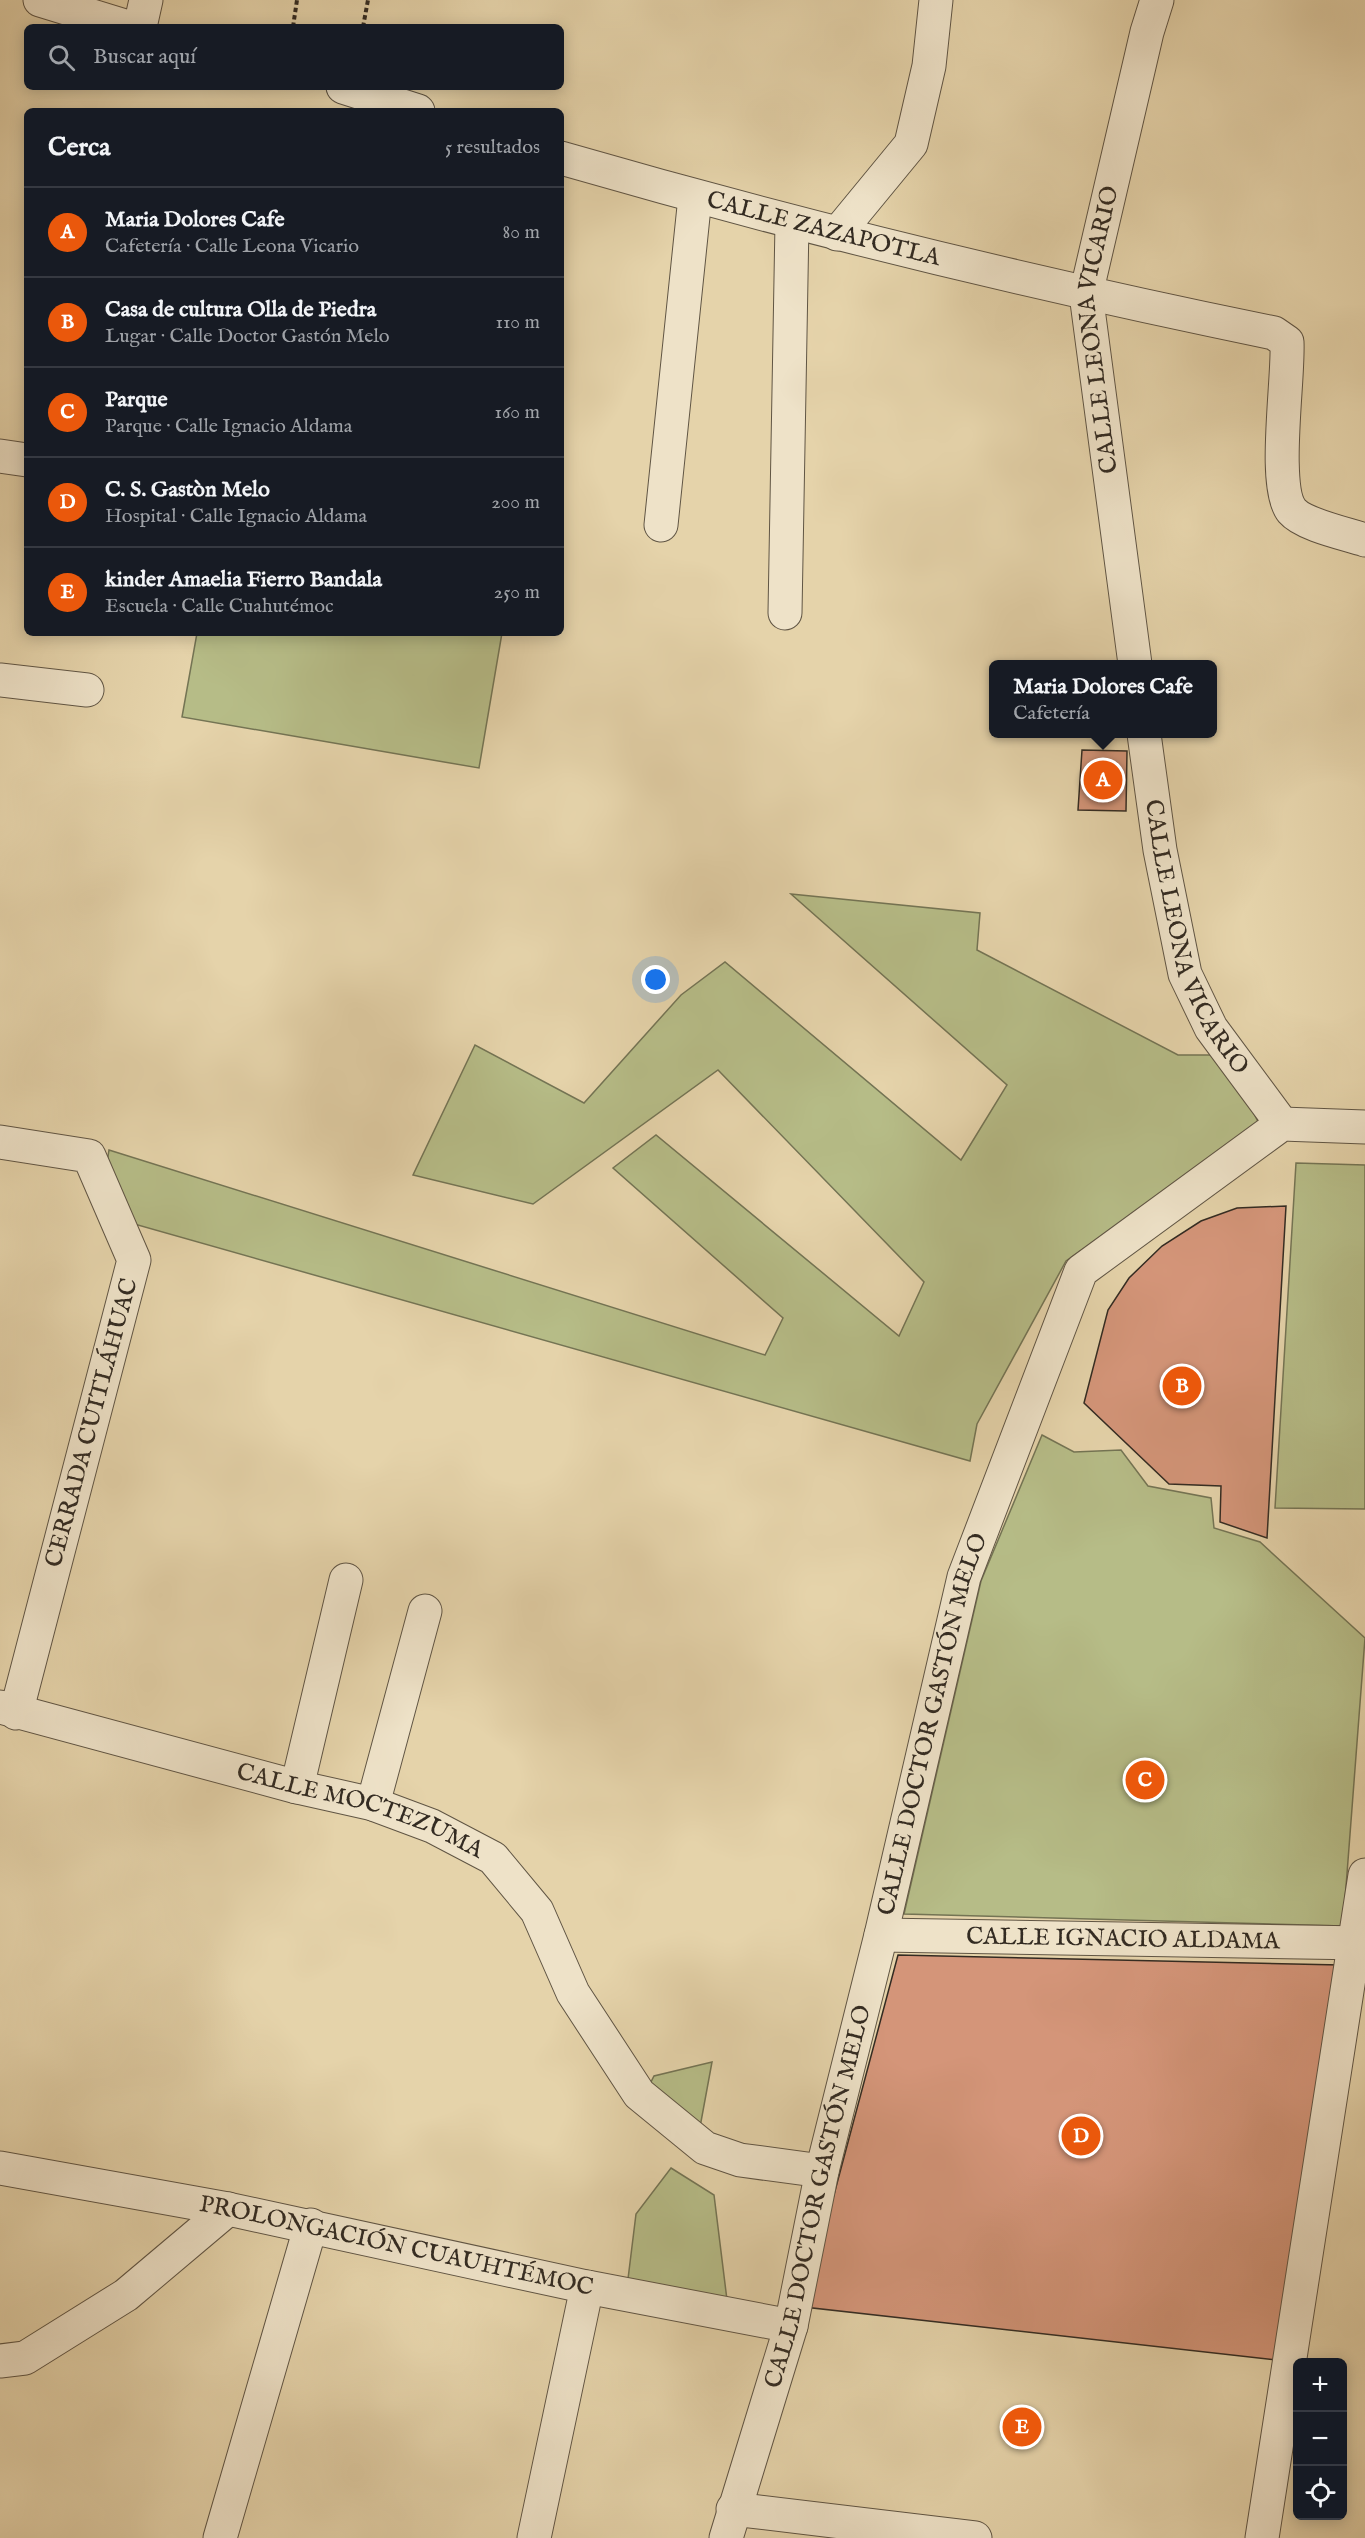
<!DOCTYPE html>
<html lang="es">
<head>
<meta charset="utf-8">
<style>
  :root { --surface:#171b24; --page:#20242c; --text:#f1f3f6; --muted:#9ea1a6; --line:#363941; --accent:#ea580c }
  body { margin:0; font-family:"IM FELL English",serif; background:var(--page); color:var(--text) }
  .controls { position:absolute; right:18px; bottom:18px; display:grid; overflow:hidden; border-radius:9px; box-shadow:0 3px 15px #0003 }
  .controls button { width:54px; height:54px; display:grid; place-items:center; padding:0; border:0; border-bottom:2px solid var(--line); background:var(--surface); color:var(--text); font:30px sans-serif }
  .you { position:absolute; left:656px; top:980px; width:21px; height:21px; margin:-15px; border:4px solid #fff; border-radius:50%; background:#1a73e8; box-shadow:0 0 0 9px #1a73e833 }
  .badge { display:grid; place-items:center; width:39px; height:39px; border-radius:50%; background:var(--accent); color:#fff; font-size:20px; font-weight:700 }
  .pin { position:absolute; translate:-50% -50%; border:3px solid #fff; box-shadow:0 2px 6px #0006 }
  .popup { position:absolute; left:989px; top:660px; width:228px; height:78px; box-sizing:border-box; display:grid; place-content:center; border-radius:9px; background:var(--surface); filter:drop-shadow(0 2px 4px #0005); font-size:20px; white-space:nowrap; color:var(--muted) }
  .popup b { font-size:22px; color:var(--text) }
  .popup::after { content:''; position:absolute; left:50%; top:100%; margin-left:-12px; border:12px solid transparent; border-top-color:var(--surface) }
  .list { margin:0; padding:0; list-style:none }
  h2 { display:flex; justify-content:space-between; align-items:center; height:78px; margin:0; padding:0 24px; font-size:26px }
  h2 small { font-size:20px; font-weight:400; color:var(--muted) }
  .list li { display:grid; grid-template-columns:39px 1fr auto; gap:18px; align-items:center; box-sizing:border-box; height:90px; padding:0 24px; border-top:2px solid var(--line) }
  .list b { display:block; font-size:22px; white-space:nowrap }
  .list p { margin:0; font-size:20px; white-space:nowrap; color:var(--muted) }
  .list em { font-size:20px; font-style:normal; color:var(--muted) }
  .icon { flex:none; width:33px; height:33px; fill:none; stroke:currentColor; stroke-width:2; stroke-linecap:round; stroke-linejoin:round }
  .map { position:relative; flex:none; width:1365px; height:2538px; overflow:hidden }
  .search { position:absolute; background:var(--surface); box-shadow:0 3px 15px #0003; left:24px; top:24px; width:540px; height:66px; display:flex; align-items:center; gap:15px; box-sizing:border-box; padding:0 21px; border-radius:9px; color:var(--muted); font-size:22px }
  .panel { position:absolute; background:var(--surface); box-shadow:0 3px 15px #0003; left:24px; top:108px; width:540px; height:528px; border-radius:9px }
  .map>svg:first-child { display:block }
  .green { fill:#b6bc87; stroke:#747454; stroke-width:1.5 }
  .building { fill:#d49579; stroke:#332b22; stroke-width:1.5 }
  .lines { fill:none; stroke-linecap:round; stroke-linejoin:round }
  .minor-casing { stroke:#605544; stroke-width:35 }
  .path { stroke:#332b22; stroke-width:4; stroke-dasharray:4.5 3; stroke-linecap:butt }
  .minor { stroke:#eee2c8; stroke-width:33 }
  .labels { text-anchor:middle; dominant-baseline:central; stroke-width:4.5; stroke-linejoin:round; paint-order:stroke }
  .street-label { font-size:24px; fill:#332b22; stroke:#eee2c8 }
</style>
</head>
<body>
<div class="map">
<svg width="1365" height="2538" viewBox="0 0 1365 2538">
  <rect width="100%" height="100%" fill="#e5d3aa"/>
  <filter id="stains"><feTurbulence type="fractalNoise" baseFrequency=".00333" numOctaves="4"/><feColorMatrix values="0 0 0 0 .2 0 0 0 0 .09 0 0 0 0 .02 0 0 0 .5 -.17"/></filter>
  <radialGradient id="worn" r=".72"><stop offset=".6" stop-color="#630" stop-opacity="0"/><stop offset="1" stop-color="#630" stop-opacity=".3"/></radialGradient>
  <!-- green -->
  <g class="green">
    <path d="M197,633H502L479,768L182,717Z"/>
    <path d="M791,894L980,913L977,950L1178,1055H1226L1260,1126L1066,1261L977,1424L970,1461L99,1214L109,1150L765,1355L783,1318L613,1168L656,1135L899,1336L924,1282L718,1070L533,1204L413,1175L475,1045L584,1103L681,995L725,962L961,1160L1007,1085Z"/>
    <path d="M1296,1163L1365,1165V1509L1275,1508Z"/>
    <path d="M1042,1435L1074,1452L1121,1450L1148,1486L1211,1498L1214,1528L1260,1542L1365,1638L1343,1926L904,1914L981,1581Z"/>
    <path d="M712,2062L698,2138L640,2104L654,2076Z"/>
    <path d="M671,2168L714,2195L728,2308L628,2279L636,2214Z"/>
  </g>
  <!-- building -->
  <g class="building">
    <path d="M1082,750L1127,751L1126,811L1078,810Z"/>
    <path d="M1286,1206L1267,1538L1220,1522L1221,1486L1169,1484L1084,1403L1108,1310L1129,1278L1162,1246L1201,1221L1237,1208Z"/>
    <path d="M898,1955L1340,1965L1276,2360L804,2307Z"/>
  </g>
  <g class="lines">
    <!-- minor casing -->
    <g class="minor-casing">
      <g id="minor">
        <path d="M40,0L128,27"/>
        <path d="M140,27L146,0"/>
        <path d="M343,87L418,111"/>
        <path id="s1" d="M561,158C796,226 1034,284 1274,333L1287,342C1289,378 1272,487 1292,511C1304,525 1347,534 1365,540"/>
        <path d="M837,234L911,144L929,66L936,0"/>
        <path d="M0,456L27,460"/>
        <path d="M661,525L695,197"/>
        <path d="M785,613L792,223"/>
        <path id="s2" d="M1135,664L1086,294L1147,32L1157,0"/>
        <path d="M0,680L87,690"/>
        <path id="s3" d="M1144,734L1160,850L1185,974L1211,1028L1282,1124"/>
        <path d="M0,1142L89,1156L134,1260L16,1713"/>
        <path id="s4" d="M0,1707L297,1787L373,1804L432,1826L493,1858L537,1911L573,1993L639,2094L705,2148L740,2160L822,2171"/>
        <path d="M297,1787L346,1580"/>
        <path d="M373,1804L425,1611"/>
        <path id="s5" d="M881,1935L1365,1943"/>
        <path id="s6" d="M0,2168L228,2209L587,2287L791,2326"/>
        <path d="M0,2361L25,2358L126,2295L228,2209"/>
        <path d="M733,2509L975,2538"/>
        <path d="M220,2538L311,2225"/>
        <path d="M534,2538L587,2287"/>
        <path id="s7" d="M726,2538L791,2326L822,2171L881,1935L964,1577L1081,1271L1282,1124L1365,1127"/>
        <path d="M1262,2538L1365,1875"/>
      </g>
    </g>
    <!-- path -->
    <g class="path">
      <path d="M293,27L297,0"/>
      <path d="M363,27L368,0"/>
    </g>
    <!-- minor -->
    <use href="#minor" class="minor"/>
  </g>
  <g class="labels">
    <!-- street labels -->
    <g class="street-label">
      <text stroke="none"><textPath href="#s1" startOffset="272">CALLE ZAZAPOTLA</textPath></text>
      <text stroke="none"><textPath href="#s2" startOffset="338">CALLE LEONA VICARIO</textPath></text>
      <text stroke="none"><textPath href="#s3" startOffset="212">CALLE LEONA VICARIO</textPath></text>
      <text transform="translate(92 1423) rotate(-75)">CERRADA CUITLÁHUAC</text>
      <text stroke="none"><textPath href="#s7" startOffset="840">CALLE DOCTOR GASTÓN MELO</textPath></text>
      <text stroke="none"><textPath href="#s4" startOffset="375">CALLE MOCTEZUMA</textPath></text>
      <text stroke="none"><textPath href="#s5" startOffset="242">CALLE IGNACIO ALDAMA</textPath></text>
      <text stroke="none"><textPath href="#s7" startOffset="354">CALLE DOCTOR GASTÓN MELO</textPath></text>
      <text stroke="none"><textPath href="#s6" startOffset="404">PROLONGACIÓN CUAUHTÉMOC</textPath></text>
    </g>
  </g>
  <rect width="100%" height="100%" filter="url(#stains)"/>
  <rect width="100%" height="100%" fill="url(#worn)"/>
</svg>
<div class="controls">
<button>+</button>
<button>−</button>
<button><svg class="icon" aria-label="locate" viewBox="0 0 24 24"><circle cx="12" cy="12" r="6"/><path d="M12 2v4M12 18v4M2 12h4M18 12h4"/></svg></button>
</div>
<div class="you"></div>
<div class="pin badge" style="left:1103px;top:780px">A</div>
<div class="popup"><b>Maria Dolores Cafe</b>Cafetería</div>
<div class="pin badge" style="left:1182px;top:1386px">B</div>
<div class="pin badge" style="left:1145px;top:1780px">C</div>
<div class="pin badge" style="left:1081px;top:2136px">D</div>
<div class="pin badge" style="left:1022px;top:2427px">E</div>
<div class="search"><svg class="icon" aria-label="search" viewBox="0 0 24 24"><circle cx="10" cy="10" r="6"/><path d="M15 15l6 6"/></svg>Buscar aquí</div>
<section class="panel">
<h2>Cerca<small>5 resultados</small></h2>
<ul class="list">
<li><span class="badge">A</span><div><b>Maria Dolores Cafe</b><p>Cafetería · Calle Leona Vicario</p></div><em>80 m</em></li>
<li><span class="badge">B</span><div><b>Casa de cultura Olla de Piedra</b><p>Lugar · Calle Doctor Gastón Melo</p></div><em>110 m</em></li>
<li><span class="badge">C</span><div><b>Parque</b><p>Parque · Calle Ignacio Aldama</p></div><em>160 m</em></li>
<li><span class="badge">D</span><div><b>C. S. Gastòn Melo</b><p>Hospital · Calle Ignacio Aldama</p></div><em>200 m</em></li>
<li><span class="badge">E</span><div><b>kinder Amaelia Fierro Bandala</b><p>Escuela · Calle Cuahutémoc</p></div><em>250 m</em></li>
</ul>
</section>
</div>
</body>
</html>
